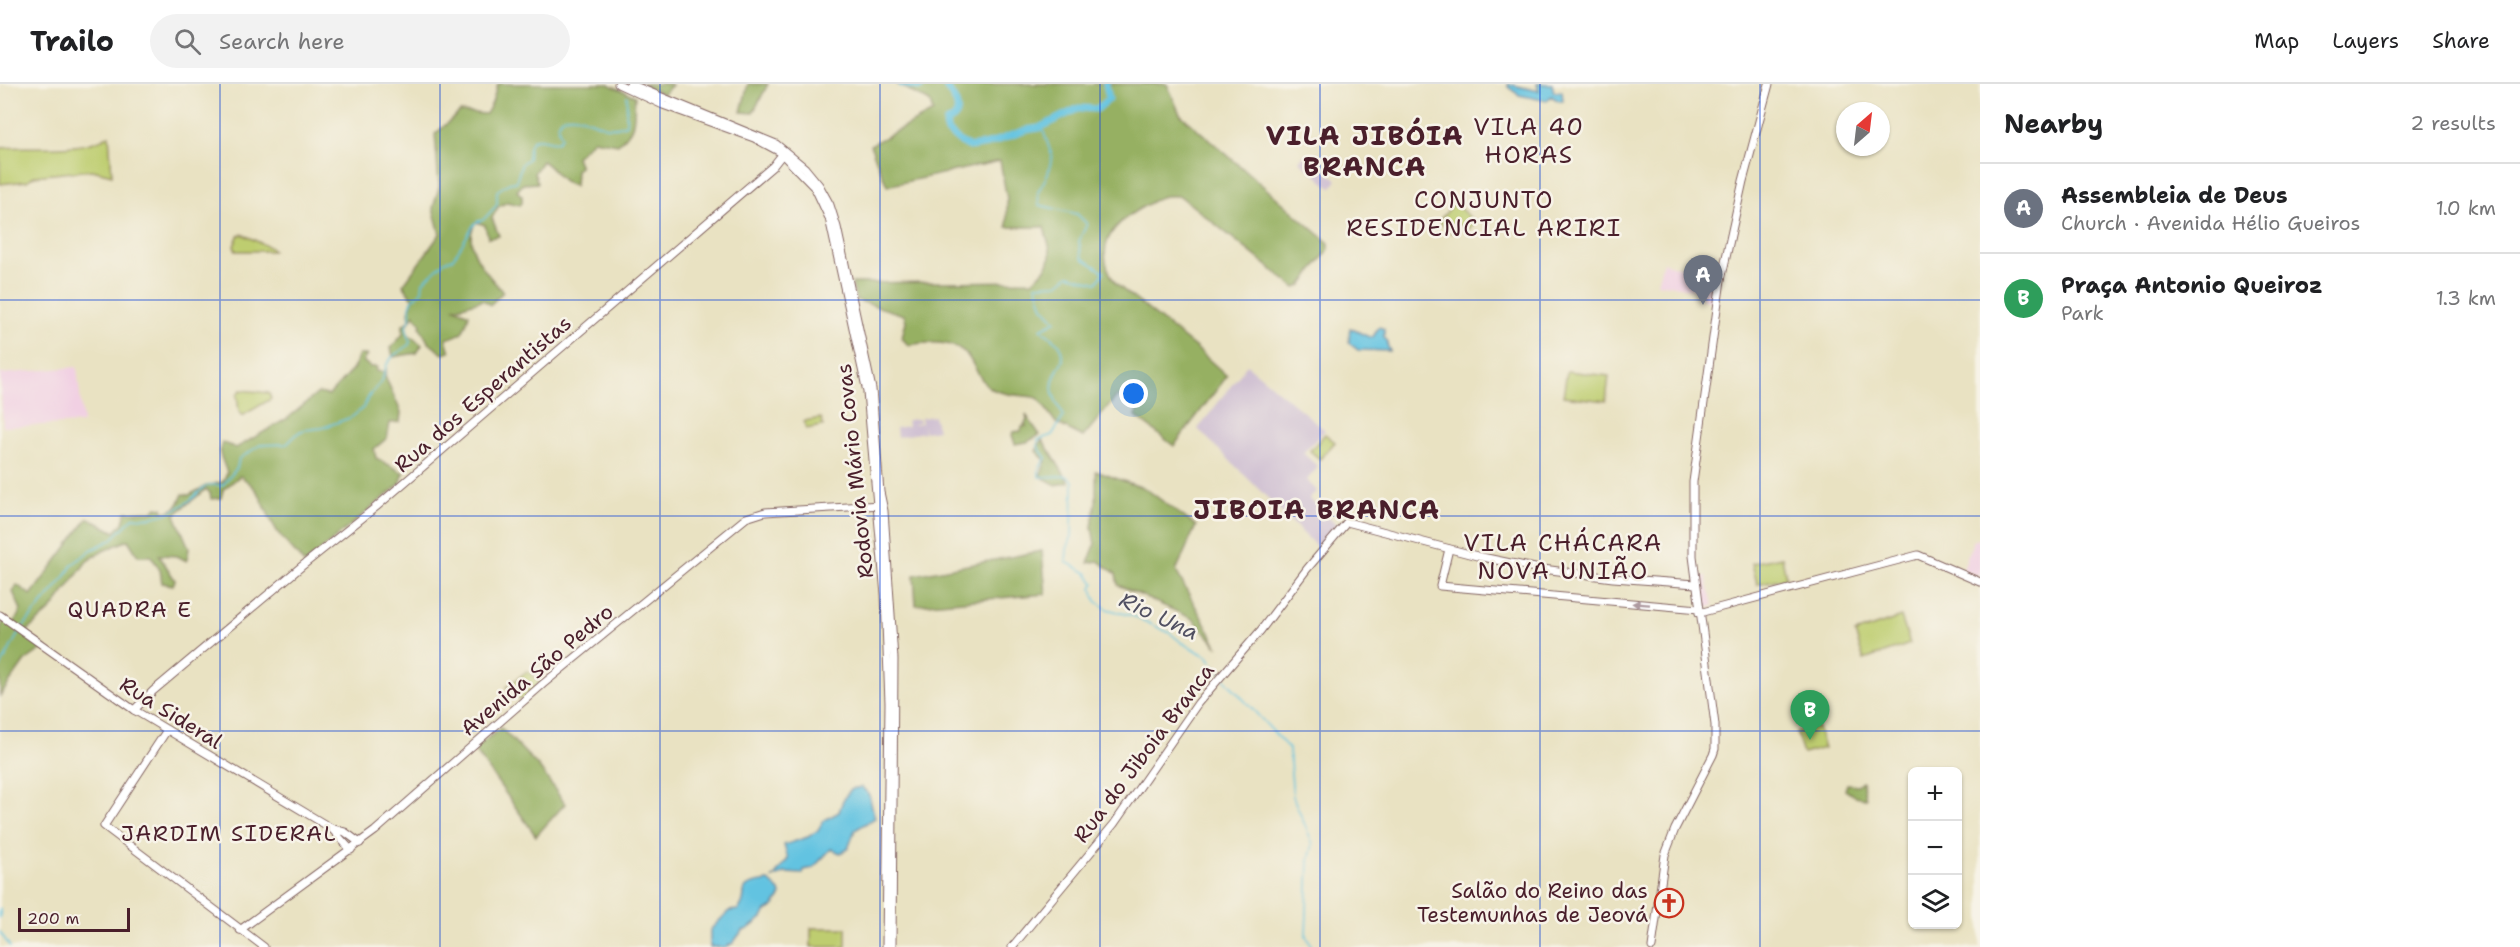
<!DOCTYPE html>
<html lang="en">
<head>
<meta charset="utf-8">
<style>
  :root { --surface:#fff; --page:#f2f2f2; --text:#202124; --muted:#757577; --line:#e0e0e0; --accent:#c8321e }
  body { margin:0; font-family:"Shantell Sans",sans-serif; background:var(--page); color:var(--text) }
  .controls { position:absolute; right:18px; bottom:18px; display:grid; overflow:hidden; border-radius:9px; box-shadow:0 2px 4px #0004 }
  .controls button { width:54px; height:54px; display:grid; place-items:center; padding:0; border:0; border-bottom:2px solid var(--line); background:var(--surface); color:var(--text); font:30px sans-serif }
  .compass { position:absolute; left:1836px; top:18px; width:54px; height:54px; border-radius:50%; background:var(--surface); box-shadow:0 2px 4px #0004; rotate:28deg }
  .scale { position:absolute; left:18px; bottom:15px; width:112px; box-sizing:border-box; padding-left:6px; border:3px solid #4a1f2b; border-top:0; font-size:16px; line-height:21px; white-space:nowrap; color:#4a1f2b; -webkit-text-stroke:4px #f7f3e8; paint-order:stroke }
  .you { position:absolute; left:1134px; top:310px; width:21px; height:21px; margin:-15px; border:4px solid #fff; border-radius:50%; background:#1a73e8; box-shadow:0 0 0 9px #1a73e833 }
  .badge { display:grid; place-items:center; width:39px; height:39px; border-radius:50%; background:var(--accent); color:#fff; font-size:20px; font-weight:700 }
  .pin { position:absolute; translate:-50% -50px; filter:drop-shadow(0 2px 3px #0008) }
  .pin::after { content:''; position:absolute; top:32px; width:21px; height:18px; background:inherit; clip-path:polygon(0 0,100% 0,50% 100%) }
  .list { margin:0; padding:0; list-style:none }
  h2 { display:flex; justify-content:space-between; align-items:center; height:78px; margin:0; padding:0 24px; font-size:26px }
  h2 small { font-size:20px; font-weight:400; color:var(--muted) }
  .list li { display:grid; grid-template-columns:39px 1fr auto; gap:18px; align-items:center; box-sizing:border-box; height:90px; padding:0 24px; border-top:2px solid var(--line) }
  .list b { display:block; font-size:22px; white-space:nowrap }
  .list p { margin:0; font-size:20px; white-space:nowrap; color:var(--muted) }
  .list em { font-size:20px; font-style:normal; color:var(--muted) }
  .icon { flex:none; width:33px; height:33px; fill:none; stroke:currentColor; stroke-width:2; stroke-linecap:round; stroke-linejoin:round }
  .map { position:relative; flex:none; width:1980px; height:863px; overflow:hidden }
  header { display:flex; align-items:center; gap:36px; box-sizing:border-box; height:84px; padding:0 30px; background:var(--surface); border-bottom:2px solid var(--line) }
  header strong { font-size:28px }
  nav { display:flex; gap:33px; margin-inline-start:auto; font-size:21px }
  .search { width:420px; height:54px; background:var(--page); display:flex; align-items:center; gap:15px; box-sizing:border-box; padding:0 21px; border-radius:33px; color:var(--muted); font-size:22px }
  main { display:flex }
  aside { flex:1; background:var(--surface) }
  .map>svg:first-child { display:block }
  .built { fill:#f1d0e3 }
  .industrial { fill:#cebed1 }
  .green { fill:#becd6f; stroke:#84764d; stroke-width:1.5 }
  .forest { fill:#96b062; stroke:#706846; stroke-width:1.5 }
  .water { fill:#62c3e1; stroke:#567186; stroke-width:1.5 }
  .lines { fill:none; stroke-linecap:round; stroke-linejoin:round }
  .stream { stroke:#62c3e1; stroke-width:1.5 }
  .river { stroke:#62c3e1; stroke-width:7 }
  .major-casing { stroke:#826360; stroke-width:9 }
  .major { stroke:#fff; stroke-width:7 }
  .oneway { fill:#ae9aa0 }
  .grid { fill:none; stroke:#1d4ed8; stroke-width:1.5; stroke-opacity:0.55 }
  .labels { text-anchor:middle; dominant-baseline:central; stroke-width:5; stroke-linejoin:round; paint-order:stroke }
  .street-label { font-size:21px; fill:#4a1f2b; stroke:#f7f3e8 }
  .poi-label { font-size:21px; fill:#4a1f2b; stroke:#f7f3e8; text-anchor:end }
  .neighbourhood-label { font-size:22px; letter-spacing:1.5px; fill:#4a1f2b; stroke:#f7f3e8 }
  .water-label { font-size:22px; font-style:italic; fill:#515062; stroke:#f7f3e8 }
  .quarter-label { font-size:24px; letter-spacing:1.5px; fill:#4a1f2b; stroke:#f7f3e8 }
  .district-label { font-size:27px; font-weight:bold; letter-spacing:1.5px; fill:#4a1f2b; stroke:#f7f3e8 }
</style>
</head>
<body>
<header>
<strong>Trailo</strong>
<div class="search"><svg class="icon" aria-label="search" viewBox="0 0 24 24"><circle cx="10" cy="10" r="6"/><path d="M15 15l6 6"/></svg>Search here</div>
<nav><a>Map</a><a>Layers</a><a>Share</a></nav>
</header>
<main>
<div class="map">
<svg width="1980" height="863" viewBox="0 0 1980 863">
  <rect width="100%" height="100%" fill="#f7f3e8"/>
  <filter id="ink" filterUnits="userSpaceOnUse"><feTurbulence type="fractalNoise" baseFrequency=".0167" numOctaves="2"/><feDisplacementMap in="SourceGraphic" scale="12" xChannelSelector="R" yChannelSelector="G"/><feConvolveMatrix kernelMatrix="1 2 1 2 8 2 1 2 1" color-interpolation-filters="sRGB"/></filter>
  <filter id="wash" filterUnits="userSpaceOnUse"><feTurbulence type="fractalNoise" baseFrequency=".008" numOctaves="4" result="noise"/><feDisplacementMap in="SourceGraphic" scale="24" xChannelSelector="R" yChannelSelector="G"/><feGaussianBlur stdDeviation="1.35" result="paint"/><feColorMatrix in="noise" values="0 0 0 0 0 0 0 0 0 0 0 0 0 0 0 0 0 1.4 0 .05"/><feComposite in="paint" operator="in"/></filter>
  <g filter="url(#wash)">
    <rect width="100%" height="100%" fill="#e9e2c2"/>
    <!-- built -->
    <g class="built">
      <path d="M1663,178L1716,194L1712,218L1702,215V207L1657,199Z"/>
      <path d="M77,283L83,339L3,343L0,290Z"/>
      <path d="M1980,455V493L1963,486L1973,457Z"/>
      <path d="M1706,492L1713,522L1706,524L1701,493Z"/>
    </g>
    <!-- industrial -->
    <g class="industrial">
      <path d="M1305,70L1337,96L1331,104L1299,77Z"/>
      <path d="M1247,281L1325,346L1303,369L1318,383L1307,396L1317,407L1309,414L1336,441L1317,463L1198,345Z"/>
      <path d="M934,332L938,346L925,348L923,341L924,348L897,353L896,344L908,342L907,336L919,335L920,338L910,341L922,339L921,334Z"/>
    </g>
    <!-- green -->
    <g class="green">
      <path d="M109,51L112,91L92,86L34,92L27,97L0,100V64C30,61 85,69 109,51Z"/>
      <path d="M1454,119L1475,138L1467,147L1460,141L1452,149L1439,137Z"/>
      <path d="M242,150L271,164L273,167H236L234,162L238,152Z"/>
      <path d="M1567,287L1609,292L1606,317L1563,312Z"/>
      <path d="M241,306L269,309L271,315L242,332L239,328L237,310Z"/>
      <path d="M821,334L823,342L806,345L804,337Z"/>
      <path d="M1325,350L1335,358L1320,375L1310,367Z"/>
      <path d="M1782,473L1786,494L1757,500L1752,479Z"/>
      <path d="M1901,533L1910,560L1864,576L1855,549Z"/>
      <path d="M527,587L541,599L521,616L507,603Z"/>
      <path d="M1817,642L1824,664L1803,670L1796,648Z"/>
      <rect x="811" y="844" width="35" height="19"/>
    </g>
    <!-- forest -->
    <g class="forest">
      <path d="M498,0H608L635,12C633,36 638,43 618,60L593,56L576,73L580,83L576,86L575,102C558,98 555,84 542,77L534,89L538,99L523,100L517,107L522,112V119L520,121L507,118L498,123L492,134L499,152L488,154L485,141L476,138C460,161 487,190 503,208L490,221L483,216L455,224L469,230C465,247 463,251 446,255L450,268L443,270L428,258L420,243L421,240L414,230L406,243L408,250L422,261L417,269L393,273L391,264L403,250V241L410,236L409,227L413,215L403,201L440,150L433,124L439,103L435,50L460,28L486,30L492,19Z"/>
      <path d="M639,0H669L672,1L663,10Z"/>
      <path d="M748,0H768L753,29L741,28Z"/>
      <path d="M897,0H1167L1180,30L1329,159V165L1301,202L1295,204L1180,112C1174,112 1167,111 1161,113C1155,115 1147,121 1141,124C1109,142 1093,166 1116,200L1195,263L1227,292L1174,362L1135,332L1139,327L1118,311L1083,353L1056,339L1038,314C1024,311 1005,312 992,305C979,297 976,283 967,271C954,255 926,258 908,261L902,254L906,237L904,231L856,216L852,199L1032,197C1057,179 1051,169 1044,143H1007V115L1000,77L887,102L870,61L933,28L930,18Z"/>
      <path d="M359,271H367L363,277L370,283H377L376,287L384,288L386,286L385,292L401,328L400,338L390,339L387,354L374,365L376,374L404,389L400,400L304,480C295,467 281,456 274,442C261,419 264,408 240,392L223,406L221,414L211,415L210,409L206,405C199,412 179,425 175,431L189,464L187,477L177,472L159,471L175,496L173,501L162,499L160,486L151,472H138L128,456L103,467L87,477L52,525L28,546V550L45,563L25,577L0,612V545L5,534L14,539L21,526L13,508L17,501L31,511L88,434L115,448L123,439L126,428L152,427L157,423L162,424L163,428C177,427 178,421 183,410L189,411L206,402L223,398L227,389L220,370L222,358L236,364L288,334L318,309L329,311L353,285Z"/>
      <path d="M1026,331L1040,351L1027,358L1015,360L1012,351L1013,348L1021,347L1022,343L1026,342L1024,341L1027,336Z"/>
      <path d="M1042,355L1069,398L1056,401L1040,392L1046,377L1036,367Z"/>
      <path d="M1096,387L1146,405L1196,442L1176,487L1218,563L1193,535L1118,501L1116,490L1098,477L1088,479L1095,461L1092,443L1096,417Z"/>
      <path d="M1042,467L1046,510L916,521L914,491Z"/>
      <path d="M501,644L539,683L565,720L536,752L474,665Z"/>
      <path d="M1862,697L1866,714L1854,712L1845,706L1847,700L1857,701Z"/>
    </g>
    <!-- water -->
    <g class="water">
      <path d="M1508,0L1539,7L1537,0H1552L1554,8L1562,7L1563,17H1559L1551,12L1547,17L1519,11L1508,3Z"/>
      <path d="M1379,243L1384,245V253L1388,258L1387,261L1390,267L1358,266L1349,259L1350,244L1369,253H1373Z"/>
      <path d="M862,703L869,711L875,734L855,746L848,765L840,769L831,765L813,784L804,786L803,790L785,789L773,794L788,775L784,761L808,753L818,746L823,737L839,728L843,716L851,705Z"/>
      <path d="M769,797L780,807L781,811L773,823L766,827L762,834L748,845L742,847L733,859L726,863H710V846L729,827L738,826C753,809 729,802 769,797Z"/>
    </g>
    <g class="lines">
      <!-- stream -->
      <g class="stream">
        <path d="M1039,44L1043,46L1052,72L1048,90L1038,108L1039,121L1077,130L1087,140L1079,157L1082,174L1104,188L1097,199L1069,191L1058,200L1036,201L1043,223L1056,237L1041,245L1060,261L1063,276C1048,301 1049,307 1064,332L1052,351L1038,356V363L1046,374L1039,385V393L1067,392L1073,397L1072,452L1067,465L1066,478L1087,489L1094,499L1092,505L1096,517L1107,525L1133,532L1170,549L1181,558L1208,573L1220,589"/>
        <path d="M22,544L65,493L72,481L91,466L111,456L134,433C155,436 172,429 189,417C201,409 202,397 222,402L237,384L239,375L260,361L287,360L299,348L304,346L322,344L352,333L363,324L369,312L382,297L387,280L393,272L408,262L410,258L406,242L410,236V222L413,215L422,207L423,198L445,177L452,175C462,163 467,150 476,138L483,136L497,121V107L509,99L516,98L522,79L528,75C528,45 541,57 557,58L561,53C560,49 557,43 559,39C566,21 598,42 607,43C614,44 620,43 626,40L627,12"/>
        <path d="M0,584L19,548"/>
        <path d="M1223,593L1289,665L1293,713L1313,760L1309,776L1306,852L1312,863"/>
        <path d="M0,825V834"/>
        <path d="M0,848L10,863"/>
      </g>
      <!-- river -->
      <g class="river">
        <path d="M902,0L920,3L923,0"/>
        <path d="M944,0C949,8 964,24 954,34C952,36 948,37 946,39L947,47L960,58L970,63L988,60L1026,46L1039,44L1079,24L1097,25L1109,15L1106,0"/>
      </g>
    </g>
  </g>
  <g filter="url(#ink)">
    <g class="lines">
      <!-- major casing -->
      <g class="major-casing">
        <g id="major">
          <path d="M618,0L663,21L754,54L780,68L815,104L829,134L867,308L885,511L889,619L886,863"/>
          <path d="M630,0L776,60L805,84L819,101L830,121L837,143L872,305L880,408L884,427L894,575L892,863"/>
          <path d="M1449,465L1440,502L1699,525"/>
          <path d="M1699,529L1918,471L1980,498"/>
          <path d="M0,531L134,626L331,744L351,766"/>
          <path d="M134,626L153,607L302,482L376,423L773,82L784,68"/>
          <path d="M167,646L104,742L264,863"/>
          <path d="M331,744L345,748L360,759"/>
          <path d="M240,846L375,747L543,600L746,434L765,428L881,421"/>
          <path d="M1012,863L1114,740L1198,619L1261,546L1307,485L1347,438L1477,472L1535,484L1613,494L1696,500"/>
          <path d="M1652,863L1665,771L1675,745L1713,671L1715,665V641L1693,472V398L1721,196L1743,97L1769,0"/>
        </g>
      </g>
      <!-- major -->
      <use href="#major" class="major"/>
    </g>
    <!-- one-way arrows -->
    <defs><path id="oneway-solid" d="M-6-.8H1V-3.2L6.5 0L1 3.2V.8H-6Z" transform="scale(1.5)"/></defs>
    <use class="oneway" href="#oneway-solid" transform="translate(1641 520) rotate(-176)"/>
  </g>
  <!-- grid -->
  <path class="grid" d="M220,0V863M440,0V863M660,0V863M880,0V863M1100,0V863M1320,0V863M1540,0V863M1760,0V863M0,216H1980M0,432H1980M0,647H1980"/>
  <!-- icons -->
  <defs>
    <g id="church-ring" transform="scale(1.5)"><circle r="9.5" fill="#f7f3e8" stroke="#c8321e" stroke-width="1.5"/><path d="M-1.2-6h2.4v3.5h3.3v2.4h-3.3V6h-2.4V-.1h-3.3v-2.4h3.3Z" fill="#c8321e"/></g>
  </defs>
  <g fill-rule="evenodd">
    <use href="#church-ring" x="1669" y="819"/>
  </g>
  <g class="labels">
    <!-- street labels -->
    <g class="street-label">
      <text transform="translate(483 310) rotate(-41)">Rua dos Esperantistas</text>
      <text transform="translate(855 387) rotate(-96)">Rodovia Mário Covas</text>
      <text transform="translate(537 586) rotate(-40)">Avenida São Pedro</text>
      <text transform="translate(171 629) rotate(32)">Rua Sideral</text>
      <text transform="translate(1144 669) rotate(-53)">Rua do Jiboia Branca</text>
    </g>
    <!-- poi labels -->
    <g class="poi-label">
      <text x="1648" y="807">Salão do Reino das<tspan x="1648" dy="24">Testemunhas de Jeová</tspan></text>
    </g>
    <!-- neighbourhood labels -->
    <g class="neighbourhood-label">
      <text x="130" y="525">QUADRA E</text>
      <text x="229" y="749">JARDIM SIDERAL</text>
    </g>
    <!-- water labels -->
    <g class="water-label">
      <text transform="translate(1159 532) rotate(25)">Rio Una</text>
    </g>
    <!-- quarter labels -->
    <g class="quarter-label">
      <text x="1529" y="43">VILA 40<tspan x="1529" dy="28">HORAS</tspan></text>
      <text x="1484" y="116">CONJUNTO<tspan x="1484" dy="28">RESIDENCIAL ARIRI</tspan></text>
      <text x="1563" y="459">VILA CHÁCARA<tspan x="1563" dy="28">NOVA UNIÃO</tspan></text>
    </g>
    <!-- district labels -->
    <g class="district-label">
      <text x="1365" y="51">VILA JIBÓIA<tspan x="1365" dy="31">BRANCA</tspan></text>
      <text x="1317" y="425">JIBOIA BRANCA</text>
    </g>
  </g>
</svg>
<div class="controls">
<button>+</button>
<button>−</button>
<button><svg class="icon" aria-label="layers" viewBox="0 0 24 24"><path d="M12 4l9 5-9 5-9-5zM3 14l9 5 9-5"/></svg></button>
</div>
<svg class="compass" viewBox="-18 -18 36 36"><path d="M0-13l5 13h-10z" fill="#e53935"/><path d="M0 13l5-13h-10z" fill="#757577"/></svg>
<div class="scale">200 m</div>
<div class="you"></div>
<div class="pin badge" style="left:1703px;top:221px;background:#6b7280">A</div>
<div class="pin badge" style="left:1810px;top:656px;background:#2e9e5b">B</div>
</div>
<aside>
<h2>Nearby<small>2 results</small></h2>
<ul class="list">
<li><span class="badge" style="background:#6b7280">A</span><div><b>Assembleia de Deus</b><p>Church · Avenida Hélio Gueiros</p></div><em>1.0 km</em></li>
<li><span class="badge" style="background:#2e9e5b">B</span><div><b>Praça Antonio Queiroz</b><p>Park</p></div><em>1.3 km</em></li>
</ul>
</aside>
</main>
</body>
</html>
